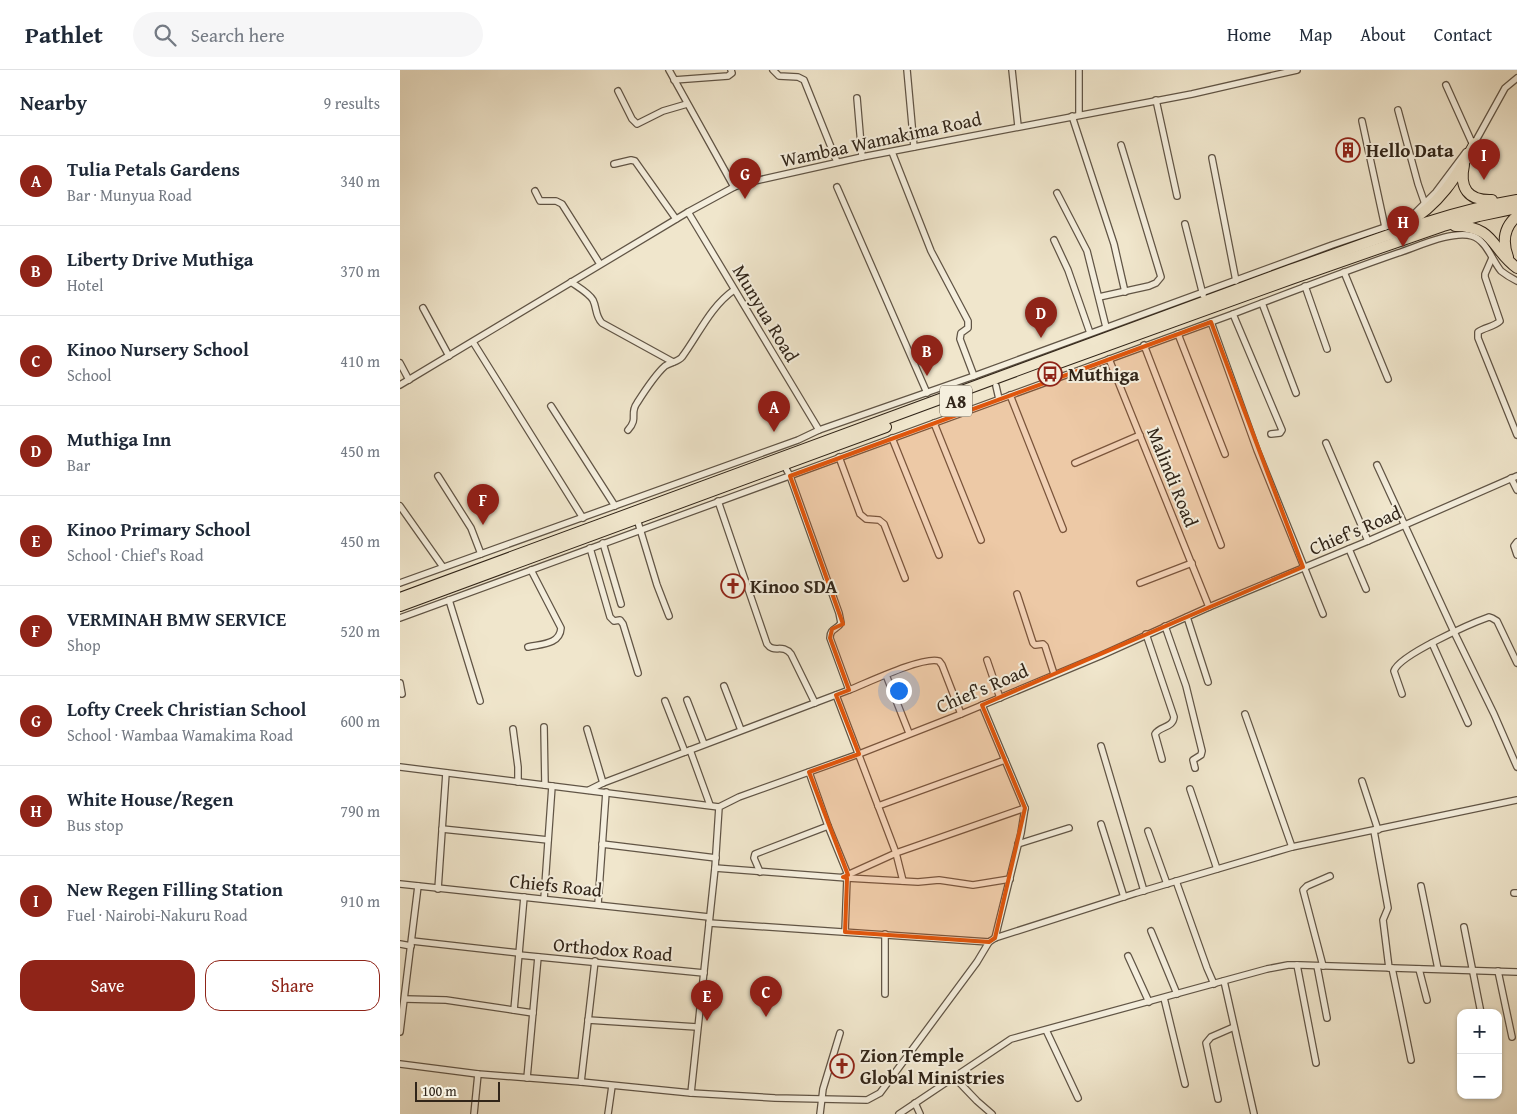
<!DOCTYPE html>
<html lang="en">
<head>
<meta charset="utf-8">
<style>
  :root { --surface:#fff; --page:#f6f6f7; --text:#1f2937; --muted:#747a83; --line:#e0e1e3; --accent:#8f2418 }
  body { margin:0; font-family:"Gentium Book Plus",serif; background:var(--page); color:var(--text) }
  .controls { position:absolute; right:15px; bottom:15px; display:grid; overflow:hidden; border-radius:10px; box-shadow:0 1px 4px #0004 }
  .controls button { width:45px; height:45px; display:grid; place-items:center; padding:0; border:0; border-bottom:1px solid var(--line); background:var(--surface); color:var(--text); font:25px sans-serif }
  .scale { position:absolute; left:15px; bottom:12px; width:85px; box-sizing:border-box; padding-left:5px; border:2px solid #312519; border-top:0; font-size:14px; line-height:18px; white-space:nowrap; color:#312519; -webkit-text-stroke:4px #f5efde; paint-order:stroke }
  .you { position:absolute; left:498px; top:620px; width:18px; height:18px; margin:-12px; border:4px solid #fff; border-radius:50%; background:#1a73e8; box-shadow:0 0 0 8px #1a73e833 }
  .badge { display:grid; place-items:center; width:32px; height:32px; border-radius:50%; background:var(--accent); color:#fff; font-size:16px; font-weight:700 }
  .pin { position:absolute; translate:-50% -41px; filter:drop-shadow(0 1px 2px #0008) }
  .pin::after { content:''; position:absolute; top:26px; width:18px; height:15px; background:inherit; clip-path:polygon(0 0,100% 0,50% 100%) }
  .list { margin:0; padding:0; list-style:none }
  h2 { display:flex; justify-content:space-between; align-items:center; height:65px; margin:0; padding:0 20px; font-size:21px }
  h2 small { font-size:16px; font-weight:400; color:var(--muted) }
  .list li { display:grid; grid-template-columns:32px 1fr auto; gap:15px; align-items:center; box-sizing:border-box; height:90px; padding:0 20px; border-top:1px solid var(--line) }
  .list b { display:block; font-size:19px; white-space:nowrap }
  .list p { margin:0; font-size:16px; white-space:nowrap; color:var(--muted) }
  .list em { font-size:16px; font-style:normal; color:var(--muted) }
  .actions { display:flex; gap:10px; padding:15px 20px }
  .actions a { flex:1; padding:11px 0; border:1px solid var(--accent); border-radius:15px; text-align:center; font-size:18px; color:var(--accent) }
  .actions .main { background:var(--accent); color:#fff }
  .icon { flex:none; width:28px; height:28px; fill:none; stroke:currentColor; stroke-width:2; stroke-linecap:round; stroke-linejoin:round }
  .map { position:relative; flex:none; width:1117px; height:1044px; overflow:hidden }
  header { display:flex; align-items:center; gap:30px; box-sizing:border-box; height:70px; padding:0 25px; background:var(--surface); border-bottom:1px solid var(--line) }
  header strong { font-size:24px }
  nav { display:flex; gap:28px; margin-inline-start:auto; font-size:18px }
  .search { width:350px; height:45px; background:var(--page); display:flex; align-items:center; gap:12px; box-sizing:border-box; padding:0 18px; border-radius:28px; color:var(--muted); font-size:19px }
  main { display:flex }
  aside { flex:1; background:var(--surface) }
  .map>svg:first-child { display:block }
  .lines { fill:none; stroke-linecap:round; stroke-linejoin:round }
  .street-casing { stroke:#615546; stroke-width:8 }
  .highway-casing { stroke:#312519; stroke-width:12 }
  .street { stroke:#f5efde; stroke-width:5.5 }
  .highway { stroke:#f0e6cc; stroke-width:10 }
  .marked { fill:#df560d; fill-opacity:0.2; stroke:#df560d; stroke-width:4; stroke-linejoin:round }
  .labels { text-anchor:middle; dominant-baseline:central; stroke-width:4; stroke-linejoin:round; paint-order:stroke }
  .shield { fill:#f5efde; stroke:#6c6254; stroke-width:1 }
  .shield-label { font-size:18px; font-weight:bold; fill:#312519 }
  .street-label { font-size:19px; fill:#312519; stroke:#f5efde }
  .poi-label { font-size:19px; font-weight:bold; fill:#312519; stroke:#f5efde; text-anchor:start }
</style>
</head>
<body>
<header>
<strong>Pathlet</strong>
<div class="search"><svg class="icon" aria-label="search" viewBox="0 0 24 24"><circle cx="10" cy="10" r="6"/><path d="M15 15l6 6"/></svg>Search here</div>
<nav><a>Home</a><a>Map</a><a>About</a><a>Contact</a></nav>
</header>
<main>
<aside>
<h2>Nearby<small>9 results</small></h2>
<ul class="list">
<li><span class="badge">A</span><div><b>Tulia Petals Gardens</b><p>Bar · Munyua Road</p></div><em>340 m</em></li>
<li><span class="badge">B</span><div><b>Liberty Drive Muthiga</b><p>Hotel</p></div><em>370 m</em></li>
<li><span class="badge">C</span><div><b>Kinoo Nursery School</b><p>School</p></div><em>410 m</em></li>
<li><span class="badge">D</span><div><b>Muthiga Inn</b><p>Bar</p></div><em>450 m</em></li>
<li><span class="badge">E</span><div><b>Kinoo Primary School</b><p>School · Chief's Road</p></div><em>450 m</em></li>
<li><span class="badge">F</span><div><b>VERMINAH BMW SERVICE</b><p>Shop</p></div><em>520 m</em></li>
<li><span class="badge">G</span><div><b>Lofty Creek Christian School</b><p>School · Wambaa Wamakima Road</p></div><em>600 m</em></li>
<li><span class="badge">H</span><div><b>White House/Regen</b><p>Bus stop</p></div><em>790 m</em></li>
<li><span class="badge">I</span><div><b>New Regen Filling Station</b><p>Fuel · Nairobi-Nakuru Road</p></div><em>910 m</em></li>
</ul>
<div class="actions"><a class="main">Save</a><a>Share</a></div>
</aside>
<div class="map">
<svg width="1117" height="1044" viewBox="0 0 1117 1044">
  <rect width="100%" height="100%" fill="#f0e6cc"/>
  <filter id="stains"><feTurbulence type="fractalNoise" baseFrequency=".004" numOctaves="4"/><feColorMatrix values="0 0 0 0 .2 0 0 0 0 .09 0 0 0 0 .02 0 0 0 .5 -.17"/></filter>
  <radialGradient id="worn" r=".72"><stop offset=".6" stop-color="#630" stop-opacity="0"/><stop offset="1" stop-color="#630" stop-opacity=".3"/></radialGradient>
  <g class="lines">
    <!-- street casing -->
    <g class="street-casing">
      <g id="street">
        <path d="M269,0L334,117"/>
        <path d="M373,0L379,6L398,7L404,10L437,92"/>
        <path d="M507,0L514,77"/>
        <path d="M612,0L618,56"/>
        <path d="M274,10L328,6L332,3L331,0"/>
        <path d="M1046,15L1073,75"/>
        <path d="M218,21L232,49L237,54L263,41L287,34"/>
        <path d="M457,28L462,87"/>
        <path d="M756,30L777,126"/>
        <path d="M998,40L1018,114L1025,134"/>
        <path d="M679,44V0"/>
        <path d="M672,46L714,174L725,222"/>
        <path d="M962,51L985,157"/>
        <path d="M1074,74L1105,18L1117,8"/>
        <path d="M492,82L531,181L568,251V258L561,263L560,269L574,306"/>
        <path d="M812,88L836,211"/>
        <path d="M214,94L231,90L235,91L276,149"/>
        <path d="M437,117L527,323"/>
        <path d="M135,121L140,131H156L162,134L200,194"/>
        <path d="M657,123L687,181L706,257"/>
        <path d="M288,142L419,360"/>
        <path d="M1016,142L1036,122L1066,82"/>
        <path d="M785,154L803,225"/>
        <path d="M654,170L668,200L690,263"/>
        <path d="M1092,188L1085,204V207L1100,251C1094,257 1085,257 1078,262V268L1117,365"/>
        <path d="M944,202L988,309"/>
        <path d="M171,212C178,217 189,223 193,230C197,238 195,246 202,253L273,292"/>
        <path d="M905,216L927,279"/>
        <path d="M699,227L749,216L756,213L761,207L721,75"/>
        <path d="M862,233L896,323"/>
        <path d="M23,238L49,286"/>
        <path d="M833,244L882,360L880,363L871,364"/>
        <path d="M811,252L857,380L923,544"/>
        <path d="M778,264L825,384"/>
        <path d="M73,272L183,448"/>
        <path d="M744,275L821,475"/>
        <path d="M709,289L809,537"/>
        <path d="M0,293L9,310"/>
        <path d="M0,315L288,142L334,117L346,113L462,87L792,24L897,0"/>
        <path d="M596,316L599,329"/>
        <path d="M610,325L663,459"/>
        <path d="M151,336L215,436"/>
        <path d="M534,353L581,470"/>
        <path d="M228,360C239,348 229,344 237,333C244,322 256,304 265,296C271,292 278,292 282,287C299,264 310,237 334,220"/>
        <path d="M492,368L539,485"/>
        <path d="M926,373L968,471"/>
        <path d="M439,387L460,444L466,449L479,450L484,454L505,508"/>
        <path d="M675,393L740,365"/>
        <path d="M384,395L390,406L439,543L441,553C437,560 430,558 430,568L449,620"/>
        <path d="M977,395L1054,562L1094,644L1117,697"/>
        <path d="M38,406L71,458L81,484"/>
        <path d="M1111,408L1117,420"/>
        <path d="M318,431L367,574C374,584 382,573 391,584L415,633"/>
        <path d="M0,436L43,497"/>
        <path d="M237,449L257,515L269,546"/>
        <path d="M1117,472L1114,476L1117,485"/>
        <path d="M203,473L221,534"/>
        <path d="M190,478L210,547L214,551L220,550L223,554L238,603"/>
        <path d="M949,479L966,519"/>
        <path d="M0,513L398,370L419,360L574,306L932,175L991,155L1008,147"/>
        <path d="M740,513L792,493"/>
        <path d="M617,524L633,573L635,575L643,574L645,576L654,604"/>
        <path d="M49,530L80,631"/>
        <path d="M787,547L808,612"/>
        <path d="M0,548L833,244C888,223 943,202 998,183C1017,177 1052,160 1072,166C1086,170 1092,190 1101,201C1106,205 1111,208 1117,211"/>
        <path d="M765,556L786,616L802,681L801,685L793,690L795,698"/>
        <path d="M746,564L774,647C773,658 760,656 755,664L762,689"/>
        <path d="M1032,573L1068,653"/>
        <path d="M128,577C140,574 160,575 161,558L131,500"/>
        <path d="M587,590L600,628"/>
        <path d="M486,605L509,663"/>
        <path d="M0,613L2,624"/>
        <path d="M324,616L341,660"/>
        <path d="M1002,624L994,601C999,585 1072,553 1089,547L1092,548L1097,551L1117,593"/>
        <path d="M436,625L496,783L503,811"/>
        <path d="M287,630L304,674"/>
        <path d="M265,631L285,682"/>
        <path d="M582,635L625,738L621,763L595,868"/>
        <path d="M845,644L892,777"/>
        <path d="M144,657L145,715"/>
        <path d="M113,659L118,697V712"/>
        <path d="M187,659L203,713"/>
        <path d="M701,676L744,821"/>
        <path d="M290,680L310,735"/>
        <path d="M0,697L319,737"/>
        <path d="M409,702L428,756L448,805"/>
        <path d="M962,711L978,760"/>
        <path d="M790,719L817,799"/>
        <path d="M189,720L203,713L449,620C467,613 523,586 539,591L542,595L561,644"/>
        <path d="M478,736L605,690"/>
        <path d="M701,754L724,827"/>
        <path d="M42,759L148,770"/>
        <path d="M748,761L767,814"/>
        <path d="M974,761L988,838L983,850L989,898"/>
        <path d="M202,774L316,788"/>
        <path d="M618,774L669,758"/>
        <path d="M315,798L447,808L518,812L539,810L573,815L610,809"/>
        <path d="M360,802L354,788L355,784L428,756"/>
        <path d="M443,807L496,783L625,738"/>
        <path d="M776,811L807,898L814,914"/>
        <path d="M0,814L309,847"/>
        <path d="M1021,816L1038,899"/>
        <path d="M38,819L46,703"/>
        <path d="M1114,823H1117"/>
        <path d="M144,829L152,716"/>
        <path d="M198,834L206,722"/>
        <path d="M309,853L589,872L595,868L736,823L892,777L1117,730"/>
        <path d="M1064,857L1081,943"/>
        <path d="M751,861L777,924"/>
        <path d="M445,862L447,808"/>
        <path d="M485,864V924"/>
        <path d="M12,871L119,883"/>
        <path d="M0,874L11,876"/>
        <path d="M119,885L304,903"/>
        <path d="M728,886L749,932"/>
        <path d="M897,895L916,993"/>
        <path d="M917,896L927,948"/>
        <path d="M923,896L903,820L907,816L930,806"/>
        <path d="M992,898L1011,990"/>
        <path d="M1019,899L1027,930"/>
        <path d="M1098,901L1112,967"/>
        <path d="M824,911L854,1044"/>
        <path d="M764,928L785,1014"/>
        <path d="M5,929L46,930L133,943"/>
        <path d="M114,940L124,827"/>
        <path d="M188,950L297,957"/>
        <path d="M646,960L678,1028"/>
        <path d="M0,962L18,816"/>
        <path d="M0,994L78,1004L181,1012L291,1023L375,1028L467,1030L480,1023L577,892L589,872"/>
        <path d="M554,1007L577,1031L592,1044"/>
        <path d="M127,1008L138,887"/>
        <path d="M181,1012L195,891"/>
        <path d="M291,1023L315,798L319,737L339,727L459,684L561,644L700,586L809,537L968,471L1117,406"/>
        <path d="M818,1029L806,973L811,967L834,957"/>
        <path d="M515,1033L520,1044"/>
        <path d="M74,1044L78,1004"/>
        <path d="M208,1044L212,1016"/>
        <path d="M420,1044L423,1019L440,963"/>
        <path d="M499,1044L611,969L867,899L888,895H900L1117,902"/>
      </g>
    </g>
    <!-- highway casing -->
    <g class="highway-casing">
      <g id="highway">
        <path d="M1064,95C1059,118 1068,131 1092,130"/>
        <path d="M1004,155C1039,136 1057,106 1075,73"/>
        <path d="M1055,156C1095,156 1091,179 1117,198"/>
        <path d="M1108,187C1102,171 1104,157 1117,146"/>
        <path d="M645,298L891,209L1043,156L1079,146L1117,138"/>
        <path d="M0,528L890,200C965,174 1039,143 1117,130"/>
        <path d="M0,536L486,357"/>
      </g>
    </g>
    <!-- street -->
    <use href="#street" class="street"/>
    <!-- highway -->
    <use href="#highway" class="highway"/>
  </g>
  <!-- marked area -->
  <path class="marked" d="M811,252L903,497L582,635L625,738L595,868L589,872L445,862L447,808L443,807L448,805L409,702L459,684L436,625L449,620L430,568L432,559L443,554L390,406Z"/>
  <!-- icons -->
  <defs>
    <g id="building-ring" transform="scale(1.25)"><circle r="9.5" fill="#f5efde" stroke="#8f2418" stroke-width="1.5"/><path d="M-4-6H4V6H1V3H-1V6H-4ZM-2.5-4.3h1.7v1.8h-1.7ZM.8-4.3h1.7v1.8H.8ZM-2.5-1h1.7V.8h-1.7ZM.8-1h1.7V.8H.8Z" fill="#8f2418"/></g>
    <g id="bus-ring" transform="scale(1.25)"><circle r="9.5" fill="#f5efde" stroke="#8f2418" stroke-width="1.5"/><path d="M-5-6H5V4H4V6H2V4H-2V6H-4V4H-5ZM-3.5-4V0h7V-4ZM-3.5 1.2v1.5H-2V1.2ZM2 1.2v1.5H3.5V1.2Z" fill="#8f2418"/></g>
    <g id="church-ring" transform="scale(1.25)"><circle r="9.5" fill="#f5efde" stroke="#8f2418" stroke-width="1.5"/><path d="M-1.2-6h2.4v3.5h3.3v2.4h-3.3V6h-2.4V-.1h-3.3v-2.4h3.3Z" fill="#8f2418"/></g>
  </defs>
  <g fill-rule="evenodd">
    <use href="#building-ring" x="948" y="80"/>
    <use href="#bus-ring" x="650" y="304"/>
    <use href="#church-ring" x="333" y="516"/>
    <use href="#church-ring" x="442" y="996"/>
  </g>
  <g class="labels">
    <!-- shield labels -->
    <rect class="shield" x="540" y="315.5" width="32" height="31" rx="4"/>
    <g class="shield-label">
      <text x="556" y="331">A8</text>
    </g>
    <!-- street labels -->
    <g class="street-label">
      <text transform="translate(481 69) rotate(-12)">Wambaa Wamakima Road</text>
      <text transform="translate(366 243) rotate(59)">Munyua Road</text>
      <text transform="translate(773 407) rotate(68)">Malindi Road</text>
      <text transform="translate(955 460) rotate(-23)">Chief's Road</text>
      <text transform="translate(582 618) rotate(-23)">Chief's Road</text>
      <text transform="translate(156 815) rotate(6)">Chiefs Road</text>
      <text transform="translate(213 879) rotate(5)">Orthodox Road</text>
    </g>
    <!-- poi labels -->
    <g class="poi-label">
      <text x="966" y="80">Hello Data</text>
      <text x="668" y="304">Muthiga</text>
      <text x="350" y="516">Kinoo SDA</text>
      <text x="460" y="985">Zion Temple<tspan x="460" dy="22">Global Ministries</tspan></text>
    </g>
  </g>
  <rect width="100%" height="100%" filter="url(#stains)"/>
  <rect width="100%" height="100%" fill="url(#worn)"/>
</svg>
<div class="controls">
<button>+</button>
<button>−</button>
</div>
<div class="scale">100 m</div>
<div class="you"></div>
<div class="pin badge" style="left:374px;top:362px">A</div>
<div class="pin badge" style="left:527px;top:306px">B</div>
<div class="pin badge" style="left:366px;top:947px">C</div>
<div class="pin badge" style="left:641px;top:268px">D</div>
<div class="pin badge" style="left:307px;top:951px">E</div>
<div class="pin badge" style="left:83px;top:455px">F</div>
<div class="pin badge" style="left:345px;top:129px">G</div>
<div class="pin badge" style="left:1003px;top:177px">H</div>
<div class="pin badge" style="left:1084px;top:110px">I</div>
</div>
</main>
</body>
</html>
